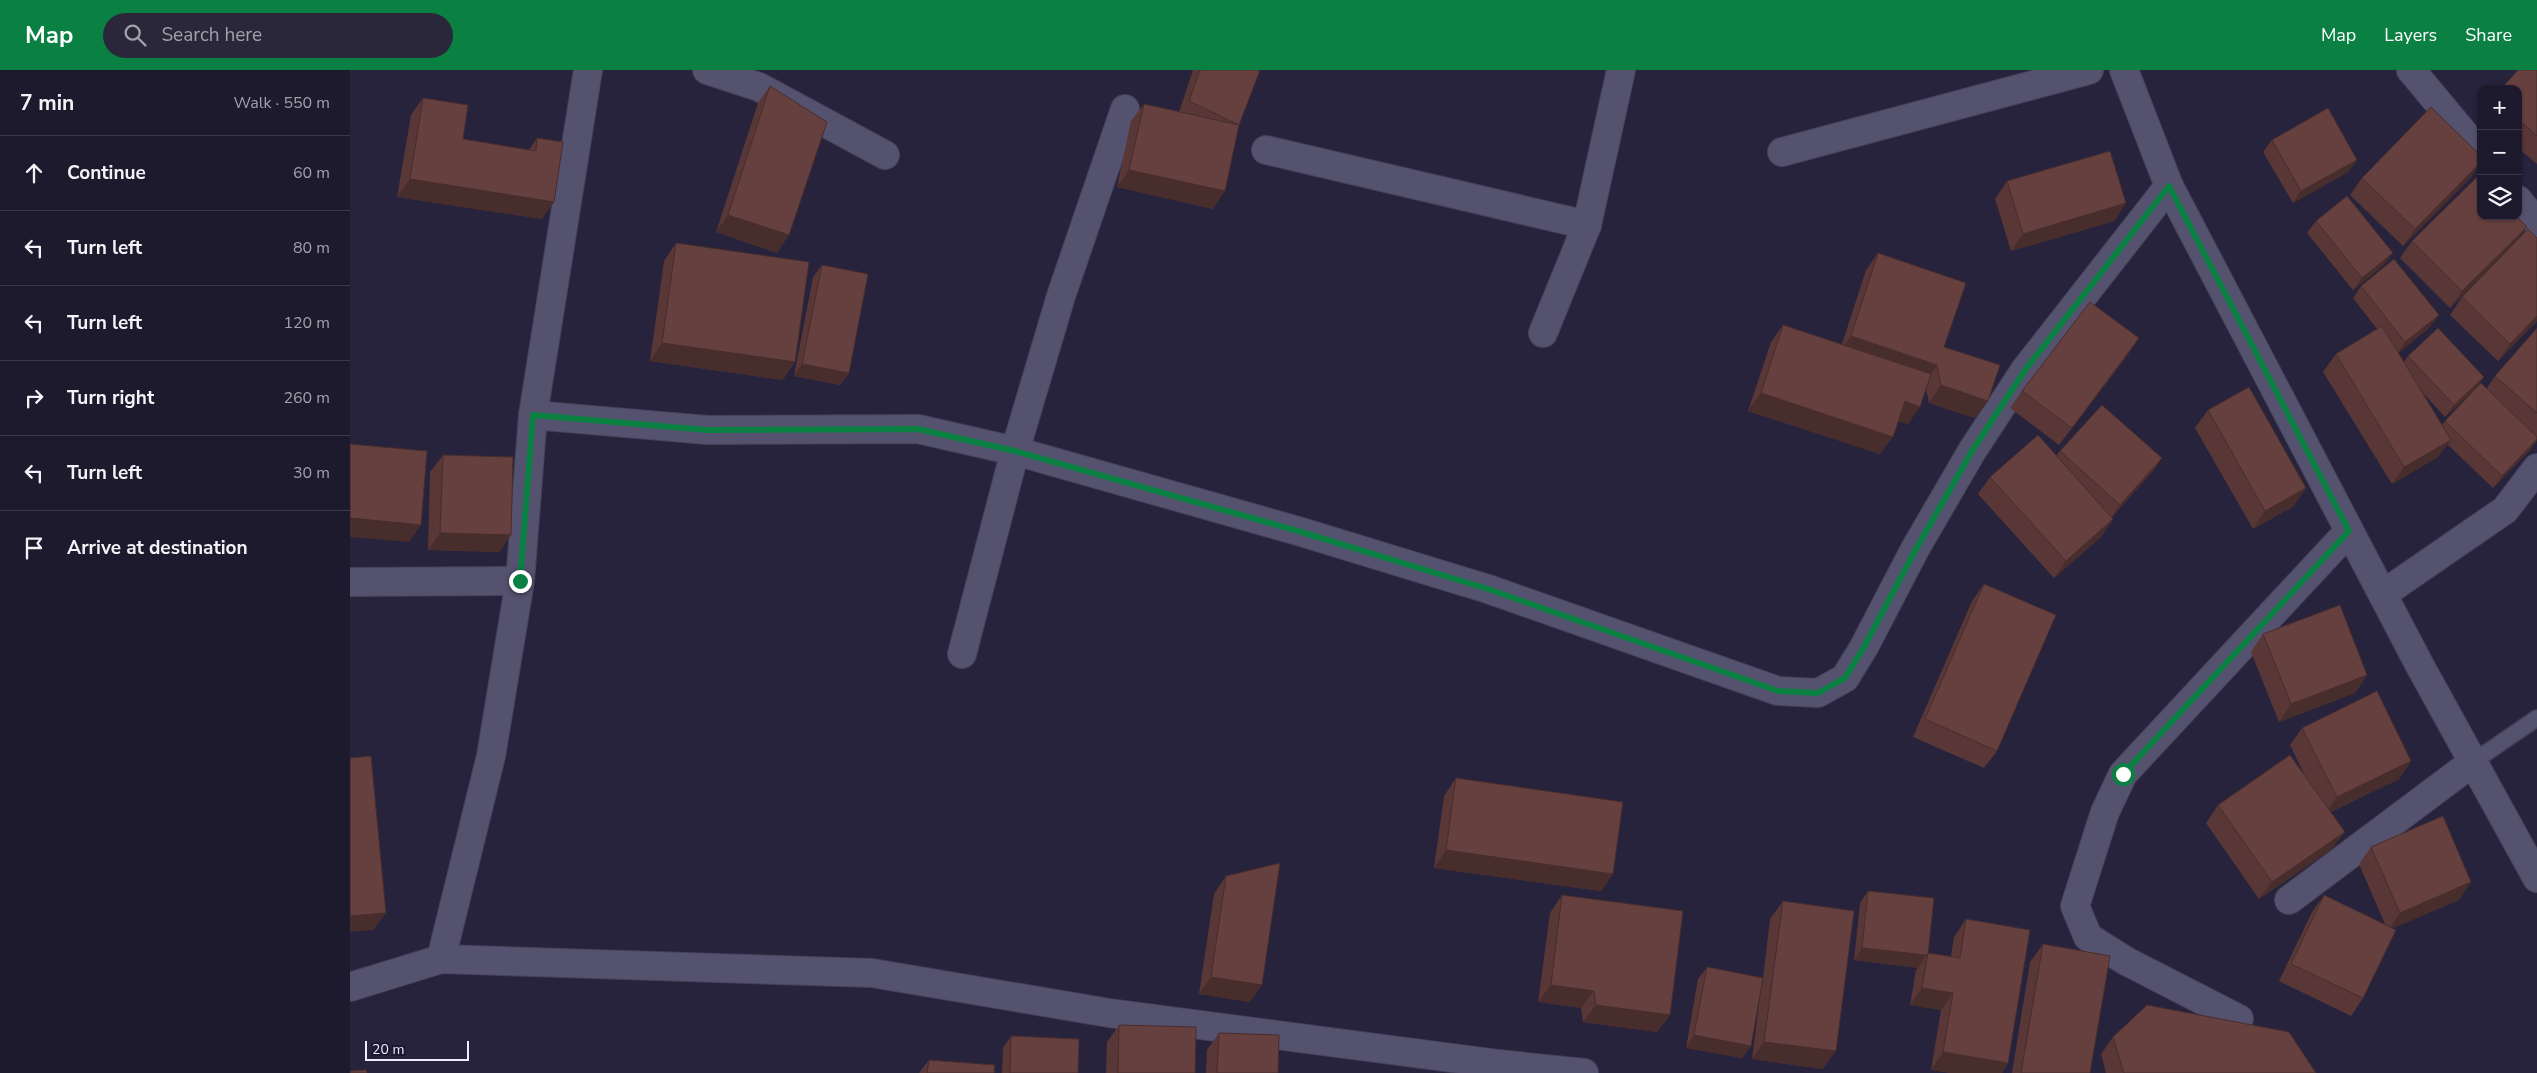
<!DOCTYPE html>
<html lang="en">
<head>
<meta charset="utf-8">
<style>
  :root { --surface:#1d1a2e; --page:#2a273a; --text:#f1f3f6; --muted:#a0a1aa; --line:#3b384a; --accent:#0b8043 }
  body { margin:0; font-family:"Nunito Sans",sans-serif; background:var(--page); color:var(--text) }
  .controls { position:absolute; right:15px; top:15px; display:grid; overflow:hidden; border-radius:10px; box-shadow:0 1px 4px #0004 }
  .controls button { width:45px; height:45px; display:grid; place-items:center; padding:0; border:0; border-bottom:1px solid var(--line); background:var(--surface); color:var(--text); font:25px sans-serif }
  .scale { position:absolute; left:15px; bottom:12px; width:104px; box-sizing:border-box; padding-left:5px; border:2px solid #eeecfe; border-top:0; font-size:14px; line-height:18px; white-space:nowrap; color:#eeecfe; -webkit-text-stroke:4px #1d1932; paint-order:stroke }
  .stop { position:absolute; width:15px; height:15px; margin:-11px; border:4px solid #0b8043; border-radius:50%; background:#fff }
  .stop.end { background:#0b8043; border-color:#fff; box-shadow:0 1px 5px #0008 }
  .list { margin:0; padding:0; list-style:none }
  h2 { display:flex; justify-content:space-between; align-items:center; height:65px; margin:0; padding:0 20px; font-size:21px }
  h2 small { font-size:16px; font-weight:400; color:var(--muted) }
  .list li { display:grid; grid-template-columns:32px 1fr auto; gap:15px; align-items:center; box-sizing:border-box; height:75px; padding:0 20px; border-top:1px solid var(--line) }
  .list b { display:block; font-size:19px; white-space:nowrap }
  .list em { font-size:16px; font-style:normal; color:var(--muted) }
  .icon { flex:none; width:28px; height:28px; fill:none; stroke:currentColor; stroke-width:2; stroke-linecap:round; stroke-linejoin:round }
  .map { position:relative; flex:none; width:2187px; height:1003px; overflow:hidden }
  header { display:flex; align-items:center; gap:30px; box-sizing:border-box; height:70px; padding:0 25px; background:var(--accent); color:#fff }
  header strong { font-size:24px }
  nav { display:flex; gap:28px; margin-inline-start:auto; font-size:18px }
  .search { width:350px; height:45px; background:var(--page); display:flex; align-items:center; gap:12px; box-sizing:border-box; padding:0 18px; border-radius:28px; color:var(--muted); font-size:19px }
  main { display:flex }
  aside { flex:1; background:var(--surface) }
  .map>svg:first-child { display:block }
  .lines { fill:none; stroke-linecap:round; stroke-linejoin:round }
  .lane-casing { stroke:#454158; stroke-width:18 }
  .street-casing { stroke:#454158; stroke-width:30 }
  .lane { stroke:#55526f; stroke-width:15 }
  .street { stroke:#55526f; stroke-width:28 }
  .wall { fill:#583736; fill-rule:evenodd }
  .shaded-wall { fill:#472d2c }
  .building { fill:#66403f; stroke:#472d2c }
  .route { stroke:#0b8043; stroke-width:6 }
</style>
</head>
<body>
<header>
<strong>Map</strong>
<div class="search"><svg class="icon" aria-label="search" viewBox="0 0 24 24"><circle cx="10" cy="10" r="6"/><path d="M15 15l6 6"/></svg>Search here</div>
<nav><a>Map</a><a>Layers</a><a>Share</a></nav>
</header>
<main>
<aside>
<h2>7 min<small>Walk · 550 m</small></h2>
<ul class="list">
<li><svg class="icon" aria-label="ahead" viewBox="0 0 24 24"><path d="M12 20V5M6 11l6-6 6 6"/></svg><div><b>Continue</b></div><em>60 m</em></li>
<li><svg class="icon" aria-label="left" viewBox="0 0 24 24"><path d="M17 20v-9H6M10 6l-5 5 5 5"/></svg><div><b>Turn left</b></div><em>80 m</em></li>
<li><svg class="icon" aria-label="left" viewBox="0 0 24 24"><path d="M17 20v-9H6M10 6l-5 5 5 5"/></svg><div><b>Turn left</b></div><em>120 m</em></li>
<li><svg class="icon" aria-label="right" viewBox="0 0 24 24"><path d="M7 20v-9h11M14 6l5 5-5 5"/></svg><div><b>Turn right</b></div><em>260 m</em></li>
<li><svg class="icon" aria-label="left" viewBox="0 0 24 24"><path d="M17 20v-9H6M10 6l-5 5 5 5"/></svg><div><b>Turn left</b></div><em>30 m</em></li>
<li><svg class="icon" aria-label="arrive" viewBox="0 0 24 24"><path d="M6 21V4h12l-3 4 3 4H6"/></svg><div><b>Arrive at destination</b></div></li>
</ul>
</aside>
<div class="map">
<svg width="2187" height="1003" viewBox="0 0 2187 1003">
  <rect width="100%" height="100%" fill="#27233d"/>
  <g class="lines">
    <!-- lane casing -->
    <g class="lane-casing">
      <path id="lane" d="M2123,692L2187,648"/>
    </g>
    <!-- street casing -->
    <g class="street-casing">
      <g id="street">
        <path d="M357,0L409,17L535,85"/>
        <path d="M1774,0L1819,116L2069,594L2187,808"/>
        <path d="M2061,0L2131,84"/>
        <path d="M916,80L1237,155"/>
        <path d="M1432,82L1739,0"/>
        <path d="M2168,130L2187,153"/>
        <path d="M1193,263L1237,155L1271,0"/>
        <path d="M183,345L357,360L568,359L665,381L948,461L1138,519L1428,621L1468,623L1495,608L1514,577L1565,479L1622,381L1675,300L1819,116"/>
        <path d="M0,512L170,511"/>
        <path d="M2033,524L2155,440L2187,398"/>
        <path d="M612,584L665,381L711,226L775,39"/>
        <path d="M1939,830L2123,692"/>
        <path d="M91,889L141,686L170,511L183,345L238,0"/>
        <path d="M0,917L91,889L522,903L759,943L1148,994L1234,1003"/>
        <path d="M1889,949L1776,891L1738,867L1725,836L1755,742L1773,704L1999,461"/>
      </g>
    </g>
    <!-- lane -->
    <use href="#lane" class="lane"/>
    <!-- street -->
    <use href="#street" class="street"/>
  </g>
  <!-- wall -->
  <g class="wall">
    <path d="M843,0H910L889,55L863,139L767,117L781,51L794,34L829,42Z"/>
    <path d="M2187,0V94L2168,78V19Z"/>
    <path d="M420,16L427,183L366,162L408,33Z"/>
    <path d="M73,28L113,69L179,80L187,68L192,149L47,127L61,45Z"/>
    <path d="M1922,70L2007,90L1998,102L1943,133L1913,82Z"/>
    <path d="M2122,106L2053,176L2000,125L2012,108Z"/>
    <path d="M1657,111L1776,133L1764,151L1661,181L1645,129Z"/>
    <path d="M1966,151L2034,195L2003,220L1957,163Z"/>
    <path d="M2177,157L2168,168L2187,251L2148,291L2100,245L2112,227L2132,206L2100,238L2050,188L2062,171Z"/>
    <path d="M326,173L433,310L300,291L314,191Z"/>
    <path d="M1528,183L1594,277L1638,331L1625,348L1579,333L1576,319L1558,354L1548,351L1530,384L1398,341L1421,272L1433,255L1492,274L1516,200Z"/>
    <path d="M472,195L499,303L490,315L444,306L463,207Z"/>
    <path d="M2011,216L2080,257L2048,283L2054,292L2058,286L2126,318H2137L2145,306L2187,258V370L2180,380L2143,418L2097,374L2088,387L2042,414L1973,302L1986,284L2027,259L2003,228ZM2071,321L2095,347L2122,322L2095,351L2092,355Z"/>
    <path d="M1777,286L1709,375L1660,338L1672,321Z"/>
    <path d="M1858,340L1944,436L1903,459L1845,358Z"/>
    <path d="M1710,381L1812,388L1803,401L1762,447L1763,449L1751,467L1704,508L1628,424L1640,407L1706,386Z"/>
    <path d="M93,385L161,465L149,482L78,480L80,402Z"/>
    <path d="M1634,514L1647,681L1634,698L1563,667L1622,531Z"/>
    <path d="M1913,564L2017,605L2005,623L1929,652L1901,582Z"/>
    <path d="M1952,658L2061,691L2049,709L1981,742L1982,779L1909,829L1856,753L1868,735L1955,706L1940,675Z"/>
    <path d="M1106,708L1263,804L1251,821L1084,798L1094,726Z"/>
    <path d="M2021,777L2109,830L2043,858L2013,928L2001,946L1929,911L1962,842L1974,825L2035,854L2009,794Z"/>
    <path d="M876,806L900,932L849,924L864,824Z"/>
    <path d="M1518,821L1578,884L1601,886L1604,867L1616,849L1658,993L1652,1003H1601L1581,1000L1591,940L1560,935L1566,900L1568,898L1504,890L1510,833Z"/>
    <path d="M1212,825L1320,945L1307,962L1233,952L1231,938L1188,932L1200,843Z"/>
    <path d="M1433,831L1473,999L1402,989L1411,918L1401,976L1392,988L1336,978L1348,909L1357,897L1413,908L1420,849Z"/>
    <path d="M1693,874L1740,1003H1662L1680,892Z"/>
    <path d="M769,955L845,1003H756L757,972Z"/>
    <path d="M869,963L928,1003H856L857,980Z"/>
    <path d="M661,966L728,1003H652L653,978Z"/>
    <path d="M1763,967L1966,1003H1756L1751,984Z"/>
    <path d="M579,990L644,1003H569Z"/>
  </g>
  <!-- shaded-wall -->
  <g class="shaded-wall">
    <path d="M2007,90L1998,102L1943,133L1951,121Z"/>
    <path d="M2131,92V93L2122,106L2053,176L2065,159Z"/>
    <path d="M779,100L875,121L863,139L767,117Z"/>
    <path d="M60,109L204,132L192,149L47,127Z"/>
    <path d="M1776,133L1764,151L1661,181L1673,164Z"/>
    <path d="M378,145L439,165L427,183L366,162Z"/>
    <path d="M2177,157L2164,174L2100,238L2112,221Z"/>
    <path d="M2043,183L2034,195L2003,220L2012,208Z"/>
    <path d="M2089,245L2080,257L2047,284L2055,272Z"/>
    <path d="M2187,246V251L2148,291L2160,274Z"/>
    <path d="M1501,266L1587,295L1575,313L1488,284Z"/>
    <path d="M1789,268L1777,286L1709,375L1722,358Z"/>
    <path d="M312,273L445,292L433,310L300,291Z"/>
    <path d="M452,294L499,303L490,315L444,306Z"/>
    <path d="M2134,307L2125,320L2095,347L2104,335Z"/>
    <path d="M1591,315L1638,331L1625,348L1579,333Z"/>
    <path d="M1411,323L1543,367L1530,384L1398,341Z"/>
    <path d="M1555,331L1570,337L1558,354L1542,349Z"/>
    <path d="M2101,370L2088,387L2042,414L2054,397Z"/>
    <path d="M2187,370L2180,380L2143,418L2152,406Z"/>
    <path d="M1812,388L1803,401L1762,447L1770,435Z"/>
    <path d="M1956,418L1944,436L1903,459L1915,441Z"/>
    <path d="M0,448L71,455L59,472L0,467Z"/>
    <path d="M1763,449L1751,467L1704,508L1716,491Z"/>
    <path d="M90,463L161,465L149,482L78,480Z"/>
    <path d="M2017,605L2005,623L1929,652L1941,634Z"/>
    <path d="M2061,691L2049,709L1974,745L1987,727Z"/>
    <path d="M1995,762L1982,779L1909,829L1922,812Z"/>
    <path d="M1096,780L1263,804L1251,821L1084,798Z"/>
    <path d="M2121,812L2109,830L2038,860L2050,843Z"/>
    <path d="M36,843L23,860L0,862V846Z"/>
    <path d="M1512,878L1576,885L1568,898L1504,890Z"/>
    <path d="M861,907L912,915L900,932L849,924Z"/>
    <path d="M1201,915L1244,921L1231,938L1188,932Z"/>
    <path d="M1572,918L1603,923L1591,940L1560,935Z"/>
    <path d="M1246,935L1320,945L1307,962L1233,952Z"/>
    <path d="M1344,965L1401,976L1392,988L1336,978Z"/>
    <path d="M1414,972L1486,981L1473,999L1402,989Z"/>
    <path d="M1593,982L1658,993L1652,1003H1601L1581,1000Z"/>
  </g>
  <!-- building -->
  <g class="building">
    <path d="M850,0H910L889,55L839,31Z"/>
    <path d="M2168,0H2187V66L2168,49V19H2151Z"/>
    <path d="M420,16L477,52L439,165L378,145Z"/>
    <path d="M73,28L118,35L113,69L186,81L187,68L213,72L204,132L60,109Z"/>
    <path d="M794,34L889,55L875,121L779,100Z"/>
    <path d="M2081,37L2131,86V92L2065,159L2012,108Z"/>
    <path d="M1978,38L2007,90L1951,121L1922,70Z"/>
    <path d="M1760,81L1776,133L1673,164L1657,111Z"/>
    <path d="M2127,107L2131,111V146H2166L2177,157L2112,221L2062,171Z"/>
    <path d="M1997,126L2043,183L2012,208L1966,151Z"/>
    <path d="M2178,159L2187,168V246L2160,274L2112,227Z"/>
    <path d="M326,173L459,192L445,292L312,273Z"/>
    <path d="M1528,183L1616,213L1594,277L1650,295L1638,331L1591,315L1587,295L1501,266Z"/>
    <path d="M2044,189L2089,245L2055,272L2011,216Z"/>
    <path d="M472,195L518,204L499,303L452,294Z"/>
    <path d="M1740,232L1789,268L1722,358L1672,321Z"/>
    <path d="M1433,255L1581,304L1570,337L1555,331L1543,367L1411,323Z"/>
    <path d="M2032,256L2101,370L2054,397L1986,284Z"/>
    <path d="M2088,258L2134,307L2104,335L2058,286Z"/>
    <path d="M2187,258V343L2145,306Z"/>
    <path d="M2131,313L2187,367V369L2152,406L2095,351Z"/>
    <path d="M1899,317L1956,418L1915,441L1858,340Z"/>
    <path d="M1752,335L1812,388L1770,435L1710,381Z"/>
    <path d="M1688,365L1763,449L1716,491L1640,407Z"/>
    <path d="M0,374L77,381L71,455L0,448Z"/>
    <path d="M93,385L163,387L161,465L90,463Z"/>
    <path d="M1634,514L1706,545L1647,681L1575,649Z"/>
    <path d="M1990,535L2017,605L1941,634L1913,564Z"/>
    <path d="M2027,621L2061,691L1987,727L1952,658Z"/>
    <path d="M1940,685L1995,762L1922,812L1868,735Z"/>
    <path d="M21,686L36,843L0,846V688Z"/>
    <path d="M1106,708L1273,732L1263,804L1096,780Z"/>
    <path d="M2093,746L2121,812L2050,843L2021,777Z"/>
    <path d="M930,793L912,915L861,907L876,806Z"/>
    <path d="M1518,821L1584,828L1578,884L1576,885L1512,878Z"/>
    <path d="M1212,825L1333,841L1320,945L1246,935L1244,921L1201,915Z"/>
    <path d="M1974,825L2046,860L2013,928L1941,894Z"/>
    <path d="M1433,831L1504,841L1486,981L1414,972Z"/>
    <path d="M1616,849L1680,860L1658,993L1593,982L1603,923L1572,918L1578,883L1610,888Z"/>
    <path d="M1693,874L1760,886L1740,1003H1671Z"/>
    <path d="M1357,897L1413,908L1401,976L1344,965Z"/>
    <path d="M1797,935L1939,962L1966,1003H1774L1763,967Z"/>
    <path d="M769,955L846,957L845,1003H768Z"/>
    <path d="M869,963L929,965L928,1003H867Z"/>
    <path d="M661,966L729,969L728,1003H660Z"/>
    <path d="M579,990L645,995L644,1003H577Z"/>
    <path d="M16,1000L17,1003H0V1001Z"/>
  </g>
  <g class="lines">
    <!-- route -->
    <path class="route" d="M170,511L183,345L357,360L568,359L665,381L948,461L1138,519L1428,621L1468,623L1495,608L1514,577L1566,479L1622,381L1675,300L1819,116L1999,461L1773,704"/>
  </g>
</svg>
<div class="controls">
<button>+</button>
<button>−</button>
<button><svg class="icon" aria-label="layers" viewBox="0 0 24 24"><path d="M12 4l9 5-9 5-9-5zM3 14l9 5 9-5"/></svg></button>
</div>
<div class="scale">20 m</div>
<div class="stop" style="left:1773px;top:704px"></div>
<div class="stop end" style="left:170px;top:511px"></div>
</div>
</main>
</body>
</html>
